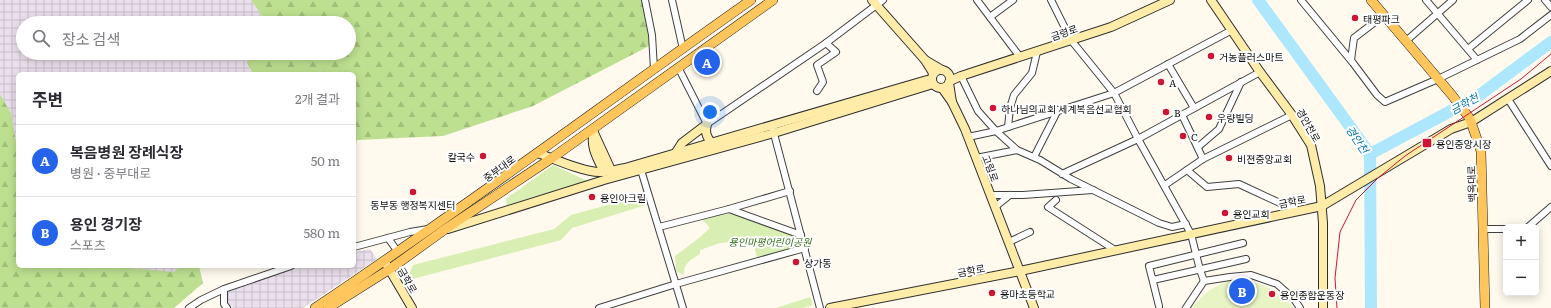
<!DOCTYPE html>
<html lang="ko">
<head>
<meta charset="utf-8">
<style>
  :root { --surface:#fff; --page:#f7f7f7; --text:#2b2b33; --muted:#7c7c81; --line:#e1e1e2; --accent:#2563eb }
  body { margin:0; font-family:Literata,"Noto Sans KR",serif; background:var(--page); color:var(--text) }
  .controls { position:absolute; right:12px; bottom:12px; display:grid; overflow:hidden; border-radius:6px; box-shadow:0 2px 10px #0003 }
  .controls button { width:36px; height:36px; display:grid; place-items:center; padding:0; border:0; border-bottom:1px solid var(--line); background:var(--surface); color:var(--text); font:20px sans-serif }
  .you { position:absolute; left:710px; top:112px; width:14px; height:14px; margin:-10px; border:3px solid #fff; border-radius:50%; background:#1a73e8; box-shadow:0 0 0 6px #1a73e833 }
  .badge { display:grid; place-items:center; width:26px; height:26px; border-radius:50%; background:var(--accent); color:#fff; font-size:13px; font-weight:700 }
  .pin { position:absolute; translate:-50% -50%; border:2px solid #fff; box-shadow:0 1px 4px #0006 }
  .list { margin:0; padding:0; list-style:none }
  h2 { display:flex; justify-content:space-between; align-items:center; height:52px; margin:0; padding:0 16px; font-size:17px }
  h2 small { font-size:13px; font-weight:400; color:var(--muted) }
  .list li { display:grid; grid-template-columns:26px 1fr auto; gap:12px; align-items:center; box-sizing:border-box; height:72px; padding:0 16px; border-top:1px solid var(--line) }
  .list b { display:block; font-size:15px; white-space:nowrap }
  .list p { margin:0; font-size:13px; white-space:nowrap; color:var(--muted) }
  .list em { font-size:13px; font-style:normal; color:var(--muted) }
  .icon { flex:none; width:22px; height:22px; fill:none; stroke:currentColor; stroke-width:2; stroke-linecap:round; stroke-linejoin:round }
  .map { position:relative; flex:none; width:1551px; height:308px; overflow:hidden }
  .search { position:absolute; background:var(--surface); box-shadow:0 2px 10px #0003; left:16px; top:16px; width:340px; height:44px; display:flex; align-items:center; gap:10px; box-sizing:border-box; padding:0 14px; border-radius:22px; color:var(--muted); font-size:15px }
  .panel { position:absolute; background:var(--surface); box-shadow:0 2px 10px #0003; left:16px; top:72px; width:340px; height:196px; border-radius:6px }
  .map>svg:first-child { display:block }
  .industrial { fill:url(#industrial-grid) }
  .green { fill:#d8eeb2 }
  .forest { fill:url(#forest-firs) }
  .pitch { fill:#e9f4c5 }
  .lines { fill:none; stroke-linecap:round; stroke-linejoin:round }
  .river { stroke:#ace7fd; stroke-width:12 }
  .street-casing { stroke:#404040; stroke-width:8 }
  .secondary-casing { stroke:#2f2f2f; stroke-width:10 }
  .primary-casing { stroke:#1e1e1e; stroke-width:10 }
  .street { stroke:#fff; stroke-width:6 }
  .secondary { stroke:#ffeca8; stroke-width:8 }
  .primary { stroke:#ffc65d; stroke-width:9 }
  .tram { stroke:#cc1633; stroke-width:1 }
  .poi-dot { fill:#cc1633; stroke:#fff; stroke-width:1.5 }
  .labels { text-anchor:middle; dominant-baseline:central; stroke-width:4; stroke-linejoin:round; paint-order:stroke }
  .poi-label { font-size:10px; fill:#0d0d0d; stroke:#fff; text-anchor:start }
  .street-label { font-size:10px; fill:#0d0d0d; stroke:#fff }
  .park-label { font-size:10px; font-style:italic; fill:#316c17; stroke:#fff }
  .water-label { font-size:11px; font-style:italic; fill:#0977ac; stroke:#fff }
</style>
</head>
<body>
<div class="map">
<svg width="1551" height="308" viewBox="0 0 1551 308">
  <defs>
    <pattern id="industrial-grid" width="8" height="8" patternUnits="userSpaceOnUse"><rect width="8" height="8" fill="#eae0ed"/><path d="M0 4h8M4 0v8" fill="none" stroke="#c8bfca"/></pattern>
    <pattern id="forest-firs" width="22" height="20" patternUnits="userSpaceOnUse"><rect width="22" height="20" fill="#bde090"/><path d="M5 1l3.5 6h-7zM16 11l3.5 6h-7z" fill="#a1bf7b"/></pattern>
  </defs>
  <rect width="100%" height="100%" fill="#fffaed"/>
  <!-- industrial -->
  <g class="industrial">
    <path d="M0,0H251L267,23H23V53H253L247,62L253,74H18V143L16,142L11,113L0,94Z"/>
    <path d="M370,249L377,259L303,308H233L228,302L227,292L300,266H354V252Z"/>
    <path d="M131,266H180L174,273L132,268Z"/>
  </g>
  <!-- green -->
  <g class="green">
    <path d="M553,165L590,182L507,206L506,199Z"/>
    <path d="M644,195L646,205L572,228L561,240L409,280V275L413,265L554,229L571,215Z"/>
    <path d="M729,209L801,235L805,248L758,261L754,246L740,243L731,246L730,242L720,243L700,250V254C691,260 683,263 684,275L676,271L675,256L699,238L710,228L700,217Z"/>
    <path d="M810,297L813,305L803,308H776Z"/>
  </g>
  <!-- forest -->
  <g class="forest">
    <path d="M251,0H645L653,44L533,106L443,136L357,140L354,148V74H253L247,62L253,53H349V23H267Z"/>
    <path d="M0,94L11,113L16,142L18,143V266H131L132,268L174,272L180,266H199L203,283L174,308H0Z"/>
  </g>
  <!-- pitch -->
  <path class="pitch" d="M1233,280C1261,281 1274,287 1293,308H1191C1206,292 1212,286 1233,280Z"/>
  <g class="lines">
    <!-- river -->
    <g class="river">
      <path d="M1258,0L1370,154L1371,308"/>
      <path d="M1370,154L1477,97L1551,42"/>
    </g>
    <!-- street casing -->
    <g class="street-casing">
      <g id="street">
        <path d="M645,0L652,35L654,69"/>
        <path d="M672,0L683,49"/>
        <path d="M977,0L1020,57"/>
        <path d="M1051,0L1071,40L1114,93L1138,139L1191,234L1200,270L1204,281"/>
        <path d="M1301,0L1353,63L1377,95L1385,102L1438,79L1520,39L1551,15"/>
        <path d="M1426,0L1477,60"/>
        <path d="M1545,0L1551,7"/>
        <path d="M990,17L1013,0"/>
        <path d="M1406,41L1453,0"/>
        <path d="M1468,49L1528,0"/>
        <path d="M1351,60L1354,38L1384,15"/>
        <path d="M1168,64L1194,108"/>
        <path d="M678,67L707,124L826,43L883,0"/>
        <path d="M961,76L978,111L996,131L1017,150"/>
        <path d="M817,91L823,82L817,65L836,52L826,43"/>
        <path d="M1508,99L1551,166"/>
        <path d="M1182,115L1203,159L1187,170L1207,187L1239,184L1295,210"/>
        <path d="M1008,127L1010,108L1014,95L1032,73L1037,52"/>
        <path d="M773,130L820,308"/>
        <path d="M968,137L996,131L1114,93L1232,30"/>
        <path d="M1198,147L1219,129L1241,82"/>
        <path d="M1034,157L1058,110"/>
        <path d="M976,158L1017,150L1040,160L1071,179L1159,223L1172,227L1186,224"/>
        <path d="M1203,159L1292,115"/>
        <path d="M641,170L683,308"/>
        <path d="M1062,174L1138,139L1260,72"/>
        <path d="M1165,185L1187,170"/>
        <path d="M790,191L729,209L801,235"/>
        <path d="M990,195H1023L1093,190"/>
        <path d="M1056,200L1048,207L1115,250"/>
        <path d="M995,207L1010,195"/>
        <path d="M659,227L729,209"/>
        <path d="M1528,227L1551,207"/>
        <path d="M1484,229H1506"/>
        <path d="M388,238L398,252"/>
        <path d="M1009,242L1030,232"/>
        <path d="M354,247L410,232L428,229"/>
        <path d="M1153,280L1246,259"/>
        <path d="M1159,306L1149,266L1243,243"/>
        <path d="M189,308L201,300L224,289"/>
        <path d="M227,308L224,304V289L291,266"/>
        <path d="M599,308L676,284L805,248"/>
        <path d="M1186,308L1204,281L1230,277L1251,275L1277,284L1294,299L1300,308"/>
      </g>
    </g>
    <!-- secondary casing -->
    <g class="secondary-casing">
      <g id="secondary">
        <path d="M872,0L925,60"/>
        <path d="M1211,0L1260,72L1292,115L1311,145L1320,186L1323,223V308"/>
        <circle cx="941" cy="79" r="9"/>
        <path d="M933,73L925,60L942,70"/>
        <path d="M950,81L961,76L1111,27L1170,0"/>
        <path d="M942,88L952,102L949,83"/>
        <path d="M952,102L965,129L1034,308"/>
        <path d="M594,129C590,147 596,156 604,172"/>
        <path d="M594,133L611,170"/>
        <path d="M538,153C554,159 585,173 601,172C609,172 617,169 625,168L927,80"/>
        <path d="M675,154L682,143L707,124C705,132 706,137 712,143"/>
        <path d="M448,229L604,180L774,133L933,84"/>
        <path d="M385,262L412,308"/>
        <path d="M830,308L1020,271L1322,206L1451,129L1471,122L1551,71"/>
      </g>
    </g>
    <!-- primary casing -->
    <g class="primary-casing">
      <g id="primary">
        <path d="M1371,0L1451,94L1468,116L1471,122L1481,151L1485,308"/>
        <path d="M315,308C463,209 606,102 751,0"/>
        <path d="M328,308L390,269L444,230L552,158L773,0"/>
      </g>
    </g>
    <!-- street -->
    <use href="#street" class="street"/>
    <!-- secondary -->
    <use href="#secondary" class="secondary"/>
    <!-- primary -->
    <use href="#primary" class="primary"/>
    <!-- tram -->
    <path class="tram" d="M1337,308L1335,278L1340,232L1356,200L1378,178L1405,156L1521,79L1551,54"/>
  </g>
  <!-- markers -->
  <g class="poi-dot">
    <circle cx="1355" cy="18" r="4"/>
    <circle cx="1211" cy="56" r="4"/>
    <circle cx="1161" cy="82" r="4"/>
    <circle cx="993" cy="108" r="4"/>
    <circle cx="1166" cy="112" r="4"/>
    <circle cx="1209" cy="117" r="4"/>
    <circle cx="1183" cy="136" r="4"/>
    <rect x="1422" y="138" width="10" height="10" rx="2"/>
    <circle cx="483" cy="156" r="4"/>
    <circle cx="1229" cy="158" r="4"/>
    <circle cx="413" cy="192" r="4"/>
    <circle cx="592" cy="197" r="4"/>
    <circle cx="1225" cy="213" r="4"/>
    <circle cx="796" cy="262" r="4"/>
    <circle cx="992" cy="293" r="4"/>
    <circle cx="1272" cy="294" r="4"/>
  </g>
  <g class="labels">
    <!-- poi labels -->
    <g class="poi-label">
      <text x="1363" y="18">태평파크</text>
      <text x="1219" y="56">거농플러스마트</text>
      <text x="1169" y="82">A</text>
      <text x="1001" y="108">하나님의교회 세계복음선교협회</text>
      <text x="1174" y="112">B</text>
      <text x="1217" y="117">우량빌딩</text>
      <text x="1191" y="136">C</text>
      <text x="1436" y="143">용인중앙시장</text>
      <text x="475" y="156" text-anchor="end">칼국수</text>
      <text x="1237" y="158">비젼중앙교회</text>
      <text x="600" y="197">용인아크릴</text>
      <text x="413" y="204" text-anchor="middle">동부동 행정복지센터</text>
      <text x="1233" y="213">용인교회</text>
      <text x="804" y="262">상가동</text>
      <text x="1000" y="293">용마초등학교</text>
      <text x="1280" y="294">용인종합운동장</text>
    </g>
    <!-- street labels -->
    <g class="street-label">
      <text transform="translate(1064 32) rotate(-19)">금령로</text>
      <text transform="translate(1309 125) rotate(60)">경안천로</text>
      <text transform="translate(499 168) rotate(-36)">중부대로</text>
      <text transform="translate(991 168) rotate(69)">고림로</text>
      <text transform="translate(1471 184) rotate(-92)">백옥대로</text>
      <text transform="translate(1292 201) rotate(-12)">금학로</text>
      <text transform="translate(971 270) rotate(-11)">금학로</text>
      <text transform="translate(408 280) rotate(60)">금학로</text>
    </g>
    <!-- park labels -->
    <g class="park-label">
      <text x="770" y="241">용인마평어린이공원</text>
    </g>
    <!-- water labels -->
    <g class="water-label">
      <text transform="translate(1464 103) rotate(-29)">금학천</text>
      <text transform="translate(1358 139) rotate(56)">경안천</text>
    </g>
  </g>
</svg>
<div class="controls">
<button>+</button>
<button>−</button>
</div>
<div class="you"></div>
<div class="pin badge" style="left:707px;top:62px">A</div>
<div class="pin badge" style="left:1242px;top:291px">B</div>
<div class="search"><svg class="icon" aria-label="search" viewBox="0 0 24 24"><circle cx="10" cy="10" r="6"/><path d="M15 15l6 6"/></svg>장소 검색</div>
<section class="panel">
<h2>주변<small>2개 결과</small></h2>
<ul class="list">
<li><span class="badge">A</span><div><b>복음병원 장례식장</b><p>병원 · 중부대로</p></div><em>50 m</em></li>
<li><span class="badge">B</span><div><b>용인 경기장</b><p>스포츠</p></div><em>580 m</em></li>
</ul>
</section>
</div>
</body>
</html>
